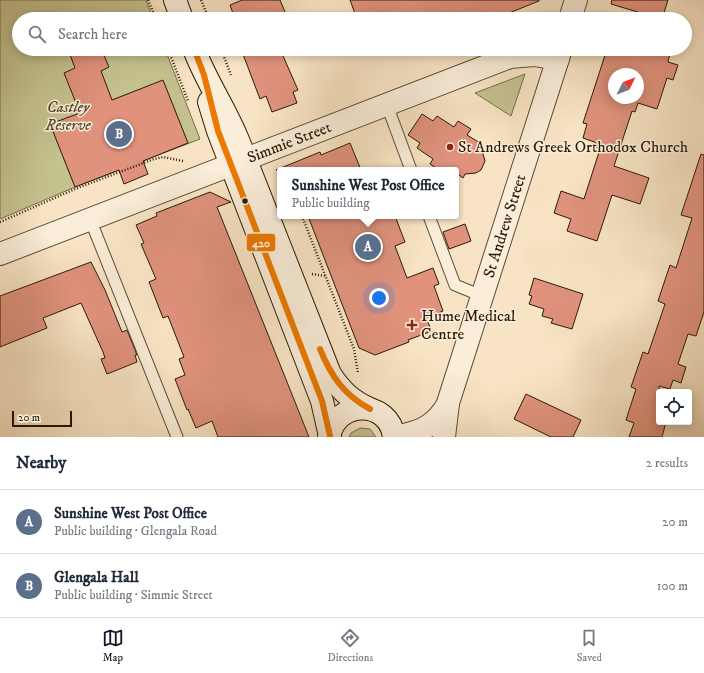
<!DOCTYPE html>
<html lang="en">
<head>
<meta charset="utf-8">
<style>
  :root { --surface:#fff; --page:#f6f6f7; --text:#1f2937; --muted:#747a83; --line:#e0e1e3; --accent:#111827 }
  body { margin:0; font-family:"IM FELL DW Pica",serif; background:var(--page); color:var(--text) }
  .controls { position:absolute; right:12px; bottom:12px; display:grid; overflow:hidden; border-radius:4px; box-shadow:0 2px 10px #0003 }
  .controls button { width:36px; height:36px; display:grid; place-items:center; padding:0; border:0; border-bottom:1px solid var(--line); background:var(--surface); color:var(--text); font:20px sans-serif }
  .compass { position:absolute; left:608px; top:68px; width:36px; height:36px; border-radius:50%; background:var(--surface); box-shadow:0 2px 10px #0003; rotate:47deg }
  .scale { position:absolute; left:12px; bottom:10px; width:60px; box-sizing:border-box; padding-left:4px; border:2px solid #291b06; border-top:0; font-size:11px; line-height:14px; white-space:nowrap; color:#291b06; -webkit-text-stroke:3px #faedd9; paint-order:stroke }
  .you { position:absolute; left:379px; top:298px; width:14px; height:14px; margin:-10px; border:3px solid #fff; border-radius:50%; background:#1a73e8; box-shadow:0 0 0 6px #1a73e833 }
  .badge { display:grid; place-items:center; width:26px; height:26px; border-radius:50%; background:var(--accent); color:#fff; font-size:13px; font-weight:700 }
  .pin { position:absolute; translate:-50% -50%; border:2px solid #fff; box-shadow:0 1px 4px #0006 }
  .popup { position:absolute; left:277px; top:167px; width:182px; height:52px; box-sizing:border-box; display:grid; place-content:center; border-radius:4px; background:var(--surface); filter:drop-shadow(0 1px 3px #0005); font-size:13px; white-space:nowrap; color:var(--muted) }
  .popup b { font-size:15px; color:var(--text) }
  .popup::after { content:''; position:absolute; left:50%; top:100%; margin-left:-8px; border:8px solid transparent; border-top-color:var(--surface) }
  .list { margin:0; padding:0; list-style:none }
  h2 { display:flex; justify-content:space-between; align-items:center; height:52px; margin:0; padding:0 16px; font-size:17px }
  h2 small { font-size:13px; font-weight:400; color:var(--muted) }
  .list li { display:grid; grid-template-columns:26px 1fr auto; gap:12px; align-items:center; box-sizing:border-box; height:64px; padding:0 16px; border-top:1px solid var(--line) }
  .list b { display:block; font-size:15px; white-space:nowrap }
  .list p { margin:0; font-size:13px; white-space:nowrap; color:var(--muted) }
  .list em { font-size:13px; font-style:normal; color:var(--muted) }
  .icon { flex:none; width:22px; height:22px; fill:none; stroke:currentColor; stroke-width:2; stroke-linecap:round; stroke-linejoin:round }
  .map { position:relative; flex:none; width:704px; height:437px; overflow:hidden }
  .search { position:absolute; background:var(--surface); box-shadow:0 2px 10px #0003; left:12px; right:12px; top:12px; height:44px; display:flex; align-items:center; gap:10px; box-sizing:border-box; padding:0 14px; border-radius:22px; color:var(--muted); font-size:15px }
  .sheet { height:180px; background:var(--surface) }
  nav { display:flex; justify-content:space-around; align-items:center; box-sizing:border-box; height:56px; border-top:1px solid var(--line); background:var(--surface); font-size:11px; color:var(--muted) }
  nav a { display:grid; justify-items:center; gap:2px }
  nav .on { color:var(--accent) }
  .map>svg:first-child { display:block }
  .green { fill:#c4c28f; stroke:#766e4a }
  .building { fill:#e0927d; stroke:#291b06; fill-rule:evenodd }
  .lines { fill:none; stroke-linecap:round; stroke-linejoin:round }
  .lane-casing { stroke:#5d4d36; stroke-width:13 }
  .street-casing { stroke:#5d4d36; stroke-width:24 }
  .secondary-casing { stroke:#291b06; stroke-width:24 }
  .path { stroke:#291b06; stroke-width:2.5; stroke-dasharray:1 2; stroke-linecap:butt }
  .lane { stroke:#faedd9; stroke-width:11 }
  .street { stroke:#faedd9; stroke-width:22 }
  .secondary { stroke:#faedd9; stroke-width:22 }
  .bus-1-casing { stroke:#faedd9; stroke-width:9 }
  .bus-1 { stroke:#ea7801; stroke-width:6 }
  .poi-dot { fill:#8f2418; stroke:#faedd9; stroke-width:1.5 }
  .bus-dot { fill:#291b06; stroke:#faedd9; stroke-width:1.5 }
  .labels { text-anchor:middle; dominant-baseline:central; stroke-width:3; stroke-linejoin:round; paint-order:stroke }
  .park-label { font-size:16px; font-style:italic; fill:#584d2f; stroke:#faedd9 }
  .street-label { font-size:16px; fill:#291b06; stroke:#faedd9 }
  .poi-label { font-size:16px; fill:#291b06; stroke:#faedd9; text-anchor:start }
  .line-badge { stroke:#faedd9; stroke-width:1.5 }
  .badge-label { font-size:11px; text-anchor:middle; font-weight:bold; fill:#fff }
</style>
</head>
<body>
<div class="map">
<svg width="704" height="437" viewBox="0 0 704 437">
  <rect width="100%" height="100%" fill="#f8e4c4"/>
  <filter id="stains"><feTurbulence type="fractalNoise" baseFrequency=".005" numOctaves="4"/><feColorMatrix values="0 0 0 0 .2 0 0 0 0 .09 0 0 0 0 .02 0 0 0 .5 -.17"/></filter>
  <radialGradient id="worn" r=".72"><stop offset=".6" stop-color="#630" stop-opacity="0"/><stop offset="1" stop-color="#630" stop-opacity=".3"/></radialGradient>
  <!-- green -->
  <g class="green">
    <path d="M0,0H146L153,19H19V49H165L200,139L75,187L0,219Z"/>
    <path d="M525,74L511,116L475,93Z"/>
    <path d="M360,428L370,429L376,437H349L351,433Z"/>
  </g>
  <!-- building -->
  <g class="building">
    <path d="M242,0H280L288,19H235L230,5Z"/>
    <path d="M350,0H539V1L494,19H357Z"/>
    <path d="M612,0H668L662,19H639L641,13L611,4Z"/>
    <path d="M68,49H101L109,67L101,71L112,100L163,80L188,143L143,161L148,174L124,184L119,170L75,187L50,124L80,113L64,73L75,68Z"/>
    <path d="M241,49H280L298,90L293,92L297,103L272,112L266,96L260,99Z"/>
    <path d="M607,49H671L668,62L678,65L673,80L667,78L657,109L638,103L635,112L632,111L614,166L649,178L640,204L612,195L597,241L567,231L571,219L554,213L561,191L584,199L600,149L596,147L597,143L583,138L587,124L583,123ZM614,74H638V98H614Z"/>
    <path d="M422,114L433,121L437,116L454,127L458,121L471,129L467,135L480,143L485,161L481,170L476,173L465,174L463,178L456,173V170H439L430,164L433,159L417,148L420,143L408,135Z"/>
    <path d="M350,143L361,170H276L320,152L321,155Z"/>
    <path d="M701,154L704,155V312L696,336L688,334L678,364L686,367L681,383L673,380L670,389L659,386V422H666L662,437H629L634,423L626,420L636,389L631,387L643,352L648,354L665,304L658,301L670,265L676,268L692,218L681,215Z"/>
    <path d="M210,192L231,202L217,207L309,437H218L212,421L196,428L188,409L187,410L175,379L185,375L179,359L184,357L168,316L163,318L149,282L156,279L141,244L144,243L136,225L157,216L156,213Z"/>
    <path d="M308,216H395L405,242L395,246L407,278L433,268L439,284L434,286L443,311L426,318L432,331L408,340L409,342L375,355L359,348Z"/>
    <path d="M465,224L471,241L449,249L443,232Z"/>
    <path d="M91,262L105,290L122,332L127,330L137,355H135L137,362L107,374L101,359L105,358L103,352L81,303L43,318L47,328L0,347V296Z"/>
    <path d="M534,278L583,294L572,329L551,323L553,319L542,316L544,309L529,304L532,296L529,295Z"/>
    <path d="M526,394L581,420L573,437H551L514,419Z"/>
  </g>
  <g class="lines">
    <!-- lane casing -->
    <g class="lane-casing">
      <g id="lane">
        <path d="M387,105L411,170"/>
        <path d="M429,216L455,285L482,296"/>
        <path d="M90,219L177,437"/>
      </g>
    </g>
    <!-- street casing -->
    <g class="street-casing">
      <g id="street">
        <path d="M570,19L576,0"/>
        <path id="s1" d="M0,254L510,57L534,55L558,59"/>
        <path d="M403,435C424,431 437,423 448,404"/>
        <path id="s2" d="M444,437L448,403L561,49"/>
      </g>
    </g>
    <!-- secondary casing -->
    <g class="secondary-casing">
      <g id="secondary">
        <path d="M175,0L182,19"/>
        <path d="M194,49C206,81 225,108 238,140L330,374C341,391 352,401 370,409"/>
        <path d="M209,102L218,131L322,401L330,436"/>
        <path d="M329,437C336,399 389,399 394,437"/>
      </g>
    </g>
    <!-- path -->
    <g class="path">
      <path d="M148,0L156,19"/>
      <path d="M201,0L209,19"/>
      <path d="M168,49L188,101"/>
      <path d="M221,49L231,75"/>
      <path d="M302,216L354,349L358,373"/>
      <path d="M0,222L75,189L154,159L163,157L183,161"/>
      <path d="M312,274L325,276"/>
    </g>
    <!-- lane -->
    <use href="#lane" class="lane"/>
    <!-- street -->
    <use href="#street" class="street"/>
    <!-- secondary -->
    <use href="#secondary" class="secondary"/>
    <!-- bus-1 casing -->
    <g class="bus-1-casing">
      <g id="bus-1">
        <path d="M194,49L204,75L218,131L322,401L330,436"/>
        <path d="M320,349C331,376 344,395 370,409"/>
      </g>
    </g>
    <!-- bus-1 -->
    <use href="#bus-1" class="bus-1"/>
  </g>
  <!-- markers -->
  <g class="poi-dot">
    <circle cx="450" cy="147" r="4"/>
    <path d="M410 319h4v4h4v4h-4v4h-4v-4h-4v-4h4z"/>
  </g>
  <circle class="bus-dot" cx="245" cy="201" r="3.5"/>
  <g class="labels">
    <!-- park labels -->
    <g class="park-label">
      <text x="68" y="107">Castley<tspan x="68" dy="18">Reserve</tspan></text>
    </g>
    <!-- street labels -->
    <g class="street-label">
      <text stroke="none"><textPath href="#s1" startOffset="310">Simmie Street</textPath></text>
      <text stroke="none"><textPath href="#s2" startOffset="220">St Andrew Street</textPath></text>
    </g>
    <!-- poi labels -->
    <g class="poi-label">
      <text x="458" y="147">St Andrews Greek Orthodox Church</text>
      <text x="421" y="316">Hume Medical<tspan x="421" dy="18">Centre</tspan></text>
    </g>
  </g>
  <rect class="line-badge" x="246" y="233" width="30" height="19" rx="4" fill="#ea7801"/>
  <g class="badge-label">
    <text x="261" y="247">420</text>
  </g>
  <rect width="100%" height="100%" filter="url(#stains)"/>
  <rect width="100%" height="100%" fill="url(#worn)"/>
</svg>
<div class="controls">
<button><svg class="icon" aria-label="locate" viewBox="0 0 24 24"><circle cx="12" cy="12" r="6"/><path d="M12 2v4M12 18v4M2 12h4M18 12h4"/></svg></button>
</div>
<svg class="compass" viewBox="-18 -18 36 36"><path d="M0-13l5 13h-10z" fill="#e53935"/><path d="M0 13l5-13h-10z" fill="#747a83"/></svg>
<div class="scale">20 m</div>
<div class="you"></div>
<div class="pin badge" style="left:368px;top:247px;background:#5c6f8a">A</div>
<div class="popup"><b>Sunshine West Post Office</b>Public building</div>
<div class="pin badge" style="left:119px;top:134px;background:#5c6f8a">B</div>
<div class="search"><svg class="icon" aria-label="search" viewBox="0 0 24 24"><circle cx="10" cy="10" r="6"/><path d="M15 15l6 6"/></svg>Search here</div>
</div>
<section class="sheet">
<h2>Nearby<small>2 results</small></h2>
<ul class="list">
<li><span class="badge" style="background:#5c6f8a">A</span><div><b>Sunshine West Post Office</b><p>Public building · Glengala Road</p></div><em>20 m</em></li>
<li><span class="badge" style="background:#5c6f8a">B</span><div><b>Glengala Hall</b><p>Public building · Simmie Street</p></div><em>100 m</em></li>
</ul>
</section>
<nav>
<a class="on"><svg class="icon" aria-label="map" viewBox="0 0 24 24"><path d="M3 6l6-2 6 2 6-2v14l-6 2-6-2-6 2zM9 4v14M15 6v14"/></svg>Map</a>
<a><svg class="icon" aria-label="directions" viewBox="0 0 24 24"><path d="M12 3l9 9-9 9-9-9zM9 14v-3h6M13 9l2 2-2 2"/></svg>Directions</a>
<a><svg class="icon" aria-label="saved" viewBox="0 0 24 24"><path d="M7 4h10v16l-5-4-5 4z"/></svg>Saved</a>
</nav>
</body>
</html>
